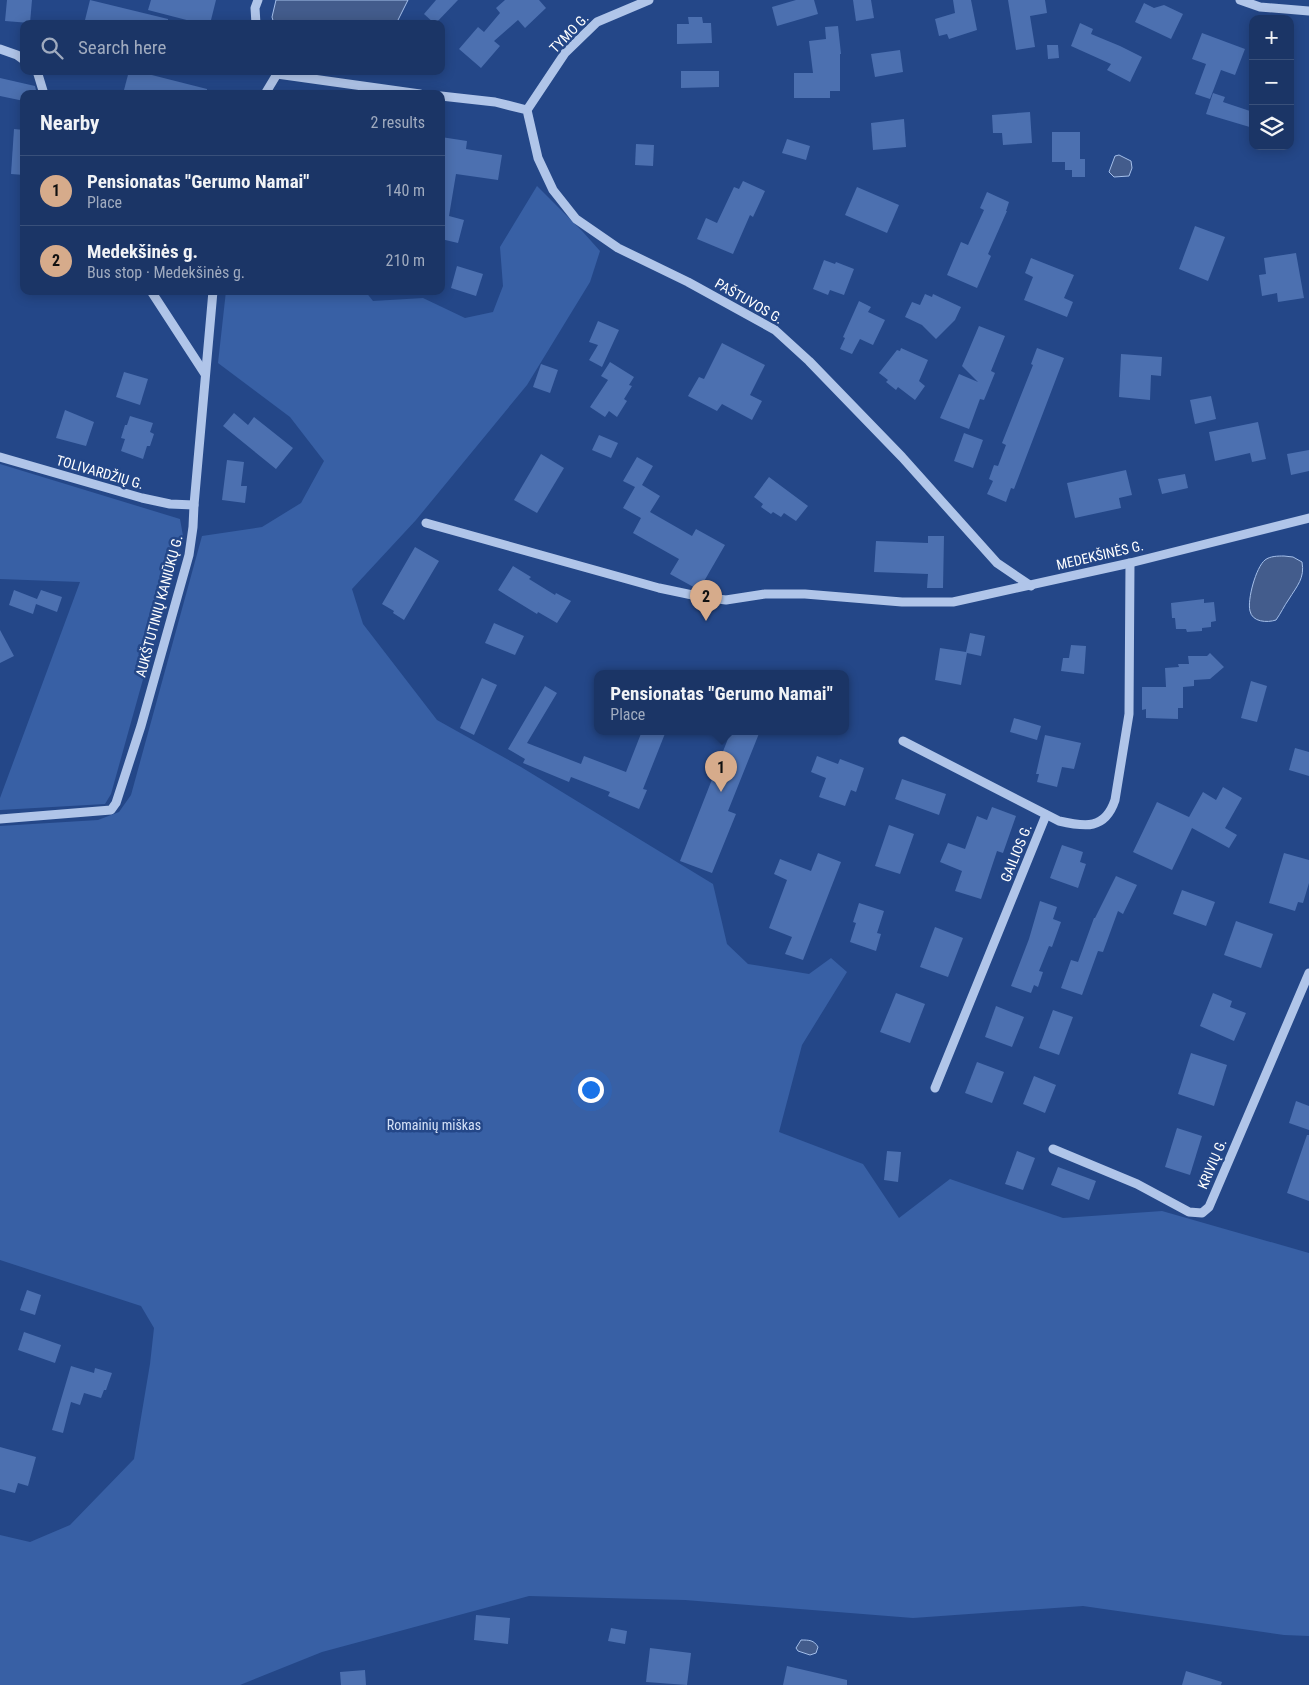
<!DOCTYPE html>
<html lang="en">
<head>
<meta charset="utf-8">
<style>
  :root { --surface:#1b3566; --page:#243d6c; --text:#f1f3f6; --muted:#a0abbf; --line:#39507a; --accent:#d6ab8b }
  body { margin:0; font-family:"Roboto Condensed",sans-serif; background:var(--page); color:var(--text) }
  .controls { position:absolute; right:15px; top:15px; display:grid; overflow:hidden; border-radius:10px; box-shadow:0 2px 12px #0003 }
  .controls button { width:45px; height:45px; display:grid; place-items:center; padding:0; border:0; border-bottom:1px solid var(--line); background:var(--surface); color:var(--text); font:25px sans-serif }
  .you { position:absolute; left:590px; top:1089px; width:18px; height:18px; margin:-12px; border:4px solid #fff; border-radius:50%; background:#1a73e8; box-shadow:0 0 0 8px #1a73e833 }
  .badge { display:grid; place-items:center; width:32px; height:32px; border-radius:50%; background:var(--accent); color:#111; font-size:16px; font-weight:700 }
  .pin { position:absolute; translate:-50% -41px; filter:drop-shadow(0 1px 2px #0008) }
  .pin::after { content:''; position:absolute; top:26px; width:18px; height:15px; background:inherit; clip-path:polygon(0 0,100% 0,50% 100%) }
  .popup { position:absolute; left:594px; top:670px; width:255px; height:65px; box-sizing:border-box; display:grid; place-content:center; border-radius:10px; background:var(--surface); filter:drop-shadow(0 1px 4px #0005); font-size:16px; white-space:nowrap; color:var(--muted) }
  .popup b { font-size:19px; color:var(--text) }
  .popup::after { content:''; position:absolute; left:50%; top:100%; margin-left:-10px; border:10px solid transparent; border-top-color:var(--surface) }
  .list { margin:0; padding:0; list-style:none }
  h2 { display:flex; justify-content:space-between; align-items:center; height:65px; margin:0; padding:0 20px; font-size:21px }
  h2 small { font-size:16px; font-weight:400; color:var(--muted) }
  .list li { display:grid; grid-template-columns:32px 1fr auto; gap:15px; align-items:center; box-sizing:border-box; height:70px; padding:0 20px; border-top:1px solid var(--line) }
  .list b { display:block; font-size:19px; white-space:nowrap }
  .list p { margin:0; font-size:16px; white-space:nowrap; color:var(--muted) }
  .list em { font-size:16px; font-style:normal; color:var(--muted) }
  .icon { flex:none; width:28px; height:28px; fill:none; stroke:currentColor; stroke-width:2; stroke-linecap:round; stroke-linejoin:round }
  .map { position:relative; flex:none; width:1309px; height:1685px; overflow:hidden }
  .search { position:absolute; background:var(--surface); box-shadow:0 2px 12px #0003; left:20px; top:20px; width:425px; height:55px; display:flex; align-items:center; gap:12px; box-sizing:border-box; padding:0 18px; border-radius:10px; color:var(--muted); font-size:19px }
  .panel { position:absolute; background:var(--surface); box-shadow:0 2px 12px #0003; left:20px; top:90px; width:425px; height:205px; border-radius:10px }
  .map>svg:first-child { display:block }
  .green { fill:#3860a5 }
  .water { fill:#435c8c; stroke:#a4bfea }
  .building { fill:#4c70b0 }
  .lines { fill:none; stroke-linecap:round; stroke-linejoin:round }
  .minor { stroke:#b0c5e9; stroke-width:9 }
  .labels { text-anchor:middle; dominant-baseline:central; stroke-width:5; stroke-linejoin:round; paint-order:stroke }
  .street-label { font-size:14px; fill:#fff; stroke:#244788 }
  .park-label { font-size:14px; fill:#d4e1f7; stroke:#244788 }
</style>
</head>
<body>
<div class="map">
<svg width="1309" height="1685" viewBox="0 0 1309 1685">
  <rect width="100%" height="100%" fill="#244788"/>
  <!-- green -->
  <g class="green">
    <path d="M537,186L583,232L600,251L590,282L527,385L416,520L352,589L363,624L437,720L521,767L713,884L727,944L748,964L809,974L831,958L847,972L802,1045L779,1132L863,1164L899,1218L950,1179L1063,1218L1162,1211L1309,1253V1636L1284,1635L1083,1606L913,1618L685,1600L529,1596L322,1652L240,1685H0V1535L30,1542L70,1525L134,1459L150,1364L154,1328L141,1306L0,1260V826L98,820L119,812L131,795L202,536L262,527L301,503L324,461L290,417L218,363L226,291H365L373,301L423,298L465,318L493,312L503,286L500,247Z"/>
    <path d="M0,464L180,519L183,536L111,794L105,804L0,810V798L80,582L0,579Z"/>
  </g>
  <!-- water -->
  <g class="water">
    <path d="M276,0H408L396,24H274L272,17Z"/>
    <path d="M1119,155L1131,161L1132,168L1129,176L1114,177L1109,172L1115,156Z"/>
    <path d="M1284,556L1293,557L1302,562C1305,578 1297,586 1289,599C1284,606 1281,613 1276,620C1267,623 1252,622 1250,611C1247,600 1256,567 1265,560C1270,556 1278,556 1284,556Z"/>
    <path d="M801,1640C809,1640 814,1640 818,1647L816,1653L810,1655L798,1651L796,1648Z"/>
  </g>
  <!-- building -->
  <g class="building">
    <path d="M7,0H32L30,23L5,21Z"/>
    <path d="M90,0L168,19V24H84Z"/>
    <path d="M151,0H216L210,24H202L148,10Z"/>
    <path d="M436,0H458L435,24L424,14Z"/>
    <path d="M505,0H539L546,8L525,28L518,20L494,41L500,46L481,68L459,49L478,27L484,32L500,13L496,8Z"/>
    <path d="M796,0H814L818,14L777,26L772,7Z"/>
    <path d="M853,0H871L874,18L856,21Z"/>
    <path d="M953,0H971L977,30L949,39L947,34L939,36L935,19L955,13Z"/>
    <path d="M1008,0H1045L1047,13L1030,16L1035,47L1016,50Z"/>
    <path d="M1144,3L1154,8L1164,5L1183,14L1171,39L1135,22Z"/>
    <path d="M688,17H702L703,23H711L712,43L677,44V24H689Z"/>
    <path d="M1080,23L1093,29L1091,34L1120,46L1142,57L1130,82L1107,70L1111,64L1071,46Z"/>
    <path d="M838,26L841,54H840V91H830V98H794V73H813L809,41L826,39L825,27Z"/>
    <path d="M1202,33L1245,49L1235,75L1221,70L1210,99L1195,94L1206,64L1192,59Z"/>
    <path d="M1047,45H1058L1059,58L1048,59Z"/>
    <path d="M900,50L903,72L875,77L871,54Z"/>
    <path d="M129,71H136L207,89V94H140L124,90Z"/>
    <path d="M681,71H719V87L681,88Z"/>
    <path d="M0,78L35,86L37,94H24V101L0,96Z"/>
    <path d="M1213,93L1225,97L1223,102L1253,112V128L1206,114Z"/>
    <path d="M1030,112L1032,143L1003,145L1002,133H993L992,115Z"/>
    <path d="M904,119L906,147L873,150L871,123Z"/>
    <path d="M14,129L24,130V175L11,174Z"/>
    <path d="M1052,132H1080V159H1085V177H1072V170H1065V162H1052Z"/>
    <path d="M441,137L467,141L466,149L502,155L498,180L456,174L449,216L464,220L458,243L441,239Z"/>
    <path d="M787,139L810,146L806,160L782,153Z"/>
    <path d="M636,144L654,145L653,166L635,165Z"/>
    <path d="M743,181L765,191L753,217L750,215L733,254L697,239L706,218L717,223L734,187L739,189Z"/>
    <path d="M857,187L899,205L887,233L845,215Z"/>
    <path d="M987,192L1009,202L1006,211H1007L988,254L991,256L977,288L947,275L961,242L968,245L984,210L980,208Z"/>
    <path d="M1195,226L1225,237L1208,281L1179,269Z"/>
    <path d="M1296,253L1304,298L1278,302L1277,293L1262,296L1259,275L1266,274L1264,258Z"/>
    <path d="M1031,258L1074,275L1064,298L1073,302L1067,317L1024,300L1033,277L1025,273Z"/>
    <path d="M824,260L835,264L836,262L854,269L844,295L830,290L828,295L813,289Z"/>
    <path d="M457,266L483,274L476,296L451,288Z"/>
    <path d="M925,294L932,297L933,294L961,307L955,320L936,339L922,325L905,317L912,302L920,305Z"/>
    <path d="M859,301L871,307L868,312L885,320L873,345L860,339L852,354L840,349L845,338L843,337Z"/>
    <path d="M598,321L619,330L602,367L589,360L598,345L589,342Z"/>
    <path d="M979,326L1005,336L991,371L995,373L984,400L980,399L969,429L940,418L959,374L978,382L962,366Z"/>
    <path d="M722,343L765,365L750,395L762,401L752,420L722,404L717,411L688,396L699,377L704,379Z"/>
    <path d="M901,348L928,360L919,381L925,386L915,400L898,387L896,390L886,382L888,380L879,373L897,350L900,351Z"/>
    <path d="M1037,348L1064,358L1014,489L1011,488L1006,502L987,494L993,481L989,479L994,465L998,466L1006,445L1002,443L1033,365L1031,364Z"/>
    <path d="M1121,354L1162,357L1161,376L1151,375L1150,400L1119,397Z"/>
    <path d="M610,362L634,377L629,385L632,386L624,399L627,401L617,417L609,411L605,417L590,407L608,380L601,376Z"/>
    <path d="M541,364L558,370L550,393L533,387Z"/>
    <path d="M124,372L148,379L140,405L116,397Z"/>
    <path d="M1211,396L1216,419L1195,424L1190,400Z"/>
    <path d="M65,410L94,422L86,446L56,438Z"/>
    <path d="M234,413L248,425L254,417L293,448L276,469L223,426Z"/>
    <path d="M130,416L153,423L150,432L154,434L150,446H147L143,459L121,451L125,439L121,438L125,425H127Z"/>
    <path d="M1258,422L1266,459L1252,462L1250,453L1215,461L1209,432Z"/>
    <path d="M964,433L983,440L973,468L954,461Z"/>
    <path d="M599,435L618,443L611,458L592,450Z"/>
    <path d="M1309,450V471L1291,475L1287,454Z"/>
    <path d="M541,454L564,468L537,513L514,500Z"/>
    <path d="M637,457L653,466L642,485L660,496L650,512L692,536L696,529L725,545L699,590L670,574L679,559L633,533L641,518L623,508L635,487L623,481Z"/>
    <path d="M227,460L244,462L241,486H247L245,503L222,500Z"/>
    <path d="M1126,470L1132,495L1119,498L1121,508L1075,518L1067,483Z"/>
    <path d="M1185,474L1188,488L1162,494L1158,479Z"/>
    <path d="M769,477L808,506L796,521L784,513L781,517L773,512L771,514L761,507L763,504L754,497Z"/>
    <path d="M928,536H944L943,588H927L928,574L874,572L876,541L928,543Z"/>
    <path d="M415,547L439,561L404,620L393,613L394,611L382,604Z"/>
    <path d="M513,566L531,577L529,579L555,595L556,593L571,601L557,623L538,612L537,614L498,590Z"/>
    <path d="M14,590L37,599L41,590L62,597L57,612L36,604L33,614L9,605Z"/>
    <path d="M1204,599V603L1214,602L1216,621L1211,622V627L1202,628V631L1187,632L1186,629H1176L1175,618H1172L1171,603Z"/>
    <path d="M494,623L524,636L515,655L485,643Z"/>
    <path d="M0,630L14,656L0,663Z"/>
    <path d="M970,633L985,636L981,656L967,653L961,685L935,680L940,648L966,652Z"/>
    <path d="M1071,645L1086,646L1084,674L1061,671L1063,658H1069Z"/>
    <path d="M1210,653L1224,667L1210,679L1194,680V686L1183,687V708H1178V719L1146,718V709L1142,710V687H1166L1165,668L1179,667L1178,664H1189L1188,656H1207Z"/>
    <path d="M482,678L497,685L474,735L460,728Z"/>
    <path d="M1251,681L1267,686L1257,722L1241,718Z"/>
    <path d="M545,686L557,693L527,743L581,764L584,756L626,772L642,731H666L643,789L647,790L639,809L608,796L610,792L571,777L569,782L523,763L525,759L508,749Z"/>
    <path d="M1014,718L1041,726L1037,740L1010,732Z"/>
    <path d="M731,731H760L728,811L736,814L712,873L680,861Z"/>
    <path d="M1045,735L1081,743L1074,769L1062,767L1057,787L1037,782L1039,774H1036Z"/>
    <path d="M1295,748L1309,752V776L1289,770Z"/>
    <path d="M817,756L838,764L840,759L864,768L856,792L851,790L845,806L819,797L826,778L811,772Z"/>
    <path d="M902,779L946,794L939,815L895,799Z"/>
    <path d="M1223,787L1242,798L1225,828L1237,835L1229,848L1192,828L1172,870L1133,852L1157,802L1189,817L1203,792L1216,800Z"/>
    <path d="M992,807L1016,816L1003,853L997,851L981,899L955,891L962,871L940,862L948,843L965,849L977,816L987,820Z"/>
    <path d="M889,825L914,834L900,874L875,866Z"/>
    <path d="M1062,845L1083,852L1080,862L1086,864L1078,888L1050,878Z"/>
    <path d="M818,853L841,862L803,960L785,954L792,937L769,928L787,880L774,874L780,859L811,871Z"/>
    <path d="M1284,853L1309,860V883L1303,903L1298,902L1295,911L1269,903Z"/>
    <path d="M1116,876L1137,885L1123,914L1118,911L1103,952L1098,951L1082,995L1061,988L1071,960L1078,962L1094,918H1095Z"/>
    <path d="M1182,890L1215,902L1206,926L1173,914Z"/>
    <path d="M1040,901L1057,907L1053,919L1061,922L1052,947L1049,946L1039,971L1043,972L1038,987L1034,985L1031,993L1011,986L1029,939Z"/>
    <path d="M859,903L884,911L877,933L881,934L876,951L850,942L856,923L853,922Z"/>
    <path d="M1236,921L1273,934L1261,968L1224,955Z"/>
    <path d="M935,927L963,938L948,977L920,967Z"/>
    <path d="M896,993L925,1004L910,1043L880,1032Z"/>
    <path d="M1213,993L1232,1001L1230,1007L1246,1013L1234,1041L1200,1026Z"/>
    <path d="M996,1006L1024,1017L1012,1047L985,1037Z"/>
    <path d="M1053,1010L1073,1017L1059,1055L1039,1048Z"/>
    <path d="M1191,1053L1227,1065L1214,1106L1178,1094Z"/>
    <path d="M977,1062L1004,1072L992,1103L965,1093Z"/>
    <path d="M1034,1076L1056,1085L1045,1113L1023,1104Z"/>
    <path d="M1296,1101L1309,1106V1130L1289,1123Z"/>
    <path d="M1177,1128L1202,1136L1190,1175L1165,1167Z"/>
    <path d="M1307,1135H1309V1201L1287,1193Z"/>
    <path d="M887,1151L901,1152L898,1182L884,1180Z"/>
    <path d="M1017,1151L1035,1158L1023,1190L1005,1184Z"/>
    <path d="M1058,1167L1096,1181L1089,1200L1051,1185Z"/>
    <path d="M27,1290L41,1295L35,1315L20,1310Z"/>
    <path d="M24,1332L61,1345L55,1363L18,1350Z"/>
    <path d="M71,1366L94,1373L95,1368L112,1373L106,1390H104L101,1398L84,1393L80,1405L71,1402L63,1433L52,1430Z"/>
    <path d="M0,1447L36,1457L28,1486L18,1483L15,1493L0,1489Z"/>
    <path d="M476,1615L510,1618L508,1644L474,1640Z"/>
    <path d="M611,1628L627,1631L625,1644L608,1641Z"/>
    <path d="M650,1648L691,1653L687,1685L646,1682Z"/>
    <path d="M787,1666L847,1680V1685H783Z"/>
    <path d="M365,1670L366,1685H341L340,1672Z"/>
    <path d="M1186,1671L1222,1682L1221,1685H1182Z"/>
  </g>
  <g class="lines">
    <!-- minor -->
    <g class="minor">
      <path d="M1240,0L1260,7L1309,11"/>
      <path d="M256,24L255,8L258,0"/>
      <path d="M0,49L17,55L24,60"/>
      <path d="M37,71L44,94"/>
      <path d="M277,74L420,94"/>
      <path d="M265,94L277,74"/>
      <path d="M441,96L495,102L527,110L538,158L553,190L576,219L618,248L688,282L775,330L809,361L902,457L997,563L1031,586"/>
      <path d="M527,110L565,53L597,22L649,0"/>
      <path d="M151,291L205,374"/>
      <path d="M0,457L142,498L170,504L194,505"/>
      <path d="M426,523L659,588L702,597L726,600L765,594H805L902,602H953L1130,563L1309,518"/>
      <path d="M903,741L1059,821C1085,827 1105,830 1115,800L1129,714L1130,563"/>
      <path d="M0,819L111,810L116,803L141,726L189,555L193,527L194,505L213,291"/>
      <path d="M935,1088L1046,815"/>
      <path d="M1053,1149L1137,1184L1189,1212L1202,1213L1209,1207L1309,973"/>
    </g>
  </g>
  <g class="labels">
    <!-- street labels -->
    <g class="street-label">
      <text transform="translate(569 33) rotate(-46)">TYMO G.</text>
      <text transform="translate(749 301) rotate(30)">PAŠTUVOS G.</text>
      <text transform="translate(100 472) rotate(16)">TOLIVARDŽIŲ G.</text>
      <text transform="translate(1100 555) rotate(-13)">MEDEKŠINĖS G.</text>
      <text transform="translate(159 606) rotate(-75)">AUKŠTUTINIŲ KANIŪKŲ G.</text>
      <text transform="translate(1016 853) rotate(-68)">GAILIOS G.</text>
      <text transform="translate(1212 1164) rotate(-67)">KRIVIŲ G.</text>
    </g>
    <!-- park labels -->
    <g class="park-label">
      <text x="434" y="1125">Romainių miškas</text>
    </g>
  </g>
</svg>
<div class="controls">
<button>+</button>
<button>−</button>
<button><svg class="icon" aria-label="layers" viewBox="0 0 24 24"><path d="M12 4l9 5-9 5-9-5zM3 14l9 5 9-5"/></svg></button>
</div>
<div class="you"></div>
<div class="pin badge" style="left:721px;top:792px">1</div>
<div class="popup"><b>Pensionatas &quot;Gerumo Namai&quot;</b>Place</div>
<div class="pin badge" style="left:706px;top:621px">2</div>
<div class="search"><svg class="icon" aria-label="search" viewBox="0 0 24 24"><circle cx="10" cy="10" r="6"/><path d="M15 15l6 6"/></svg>Search here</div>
<section class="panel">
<h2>Nearby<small>2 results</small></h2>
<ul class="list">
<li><span class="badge">1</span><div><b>Pensionatas &quot;Gerumo Namai&quot;</b><p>Place</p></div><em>140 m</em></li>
<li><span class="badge">2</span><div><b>Medekšinės g.</b><p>Bus stop · Medekšinės g.</p></div><em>210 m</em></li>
</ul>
</section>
</div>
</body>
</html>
